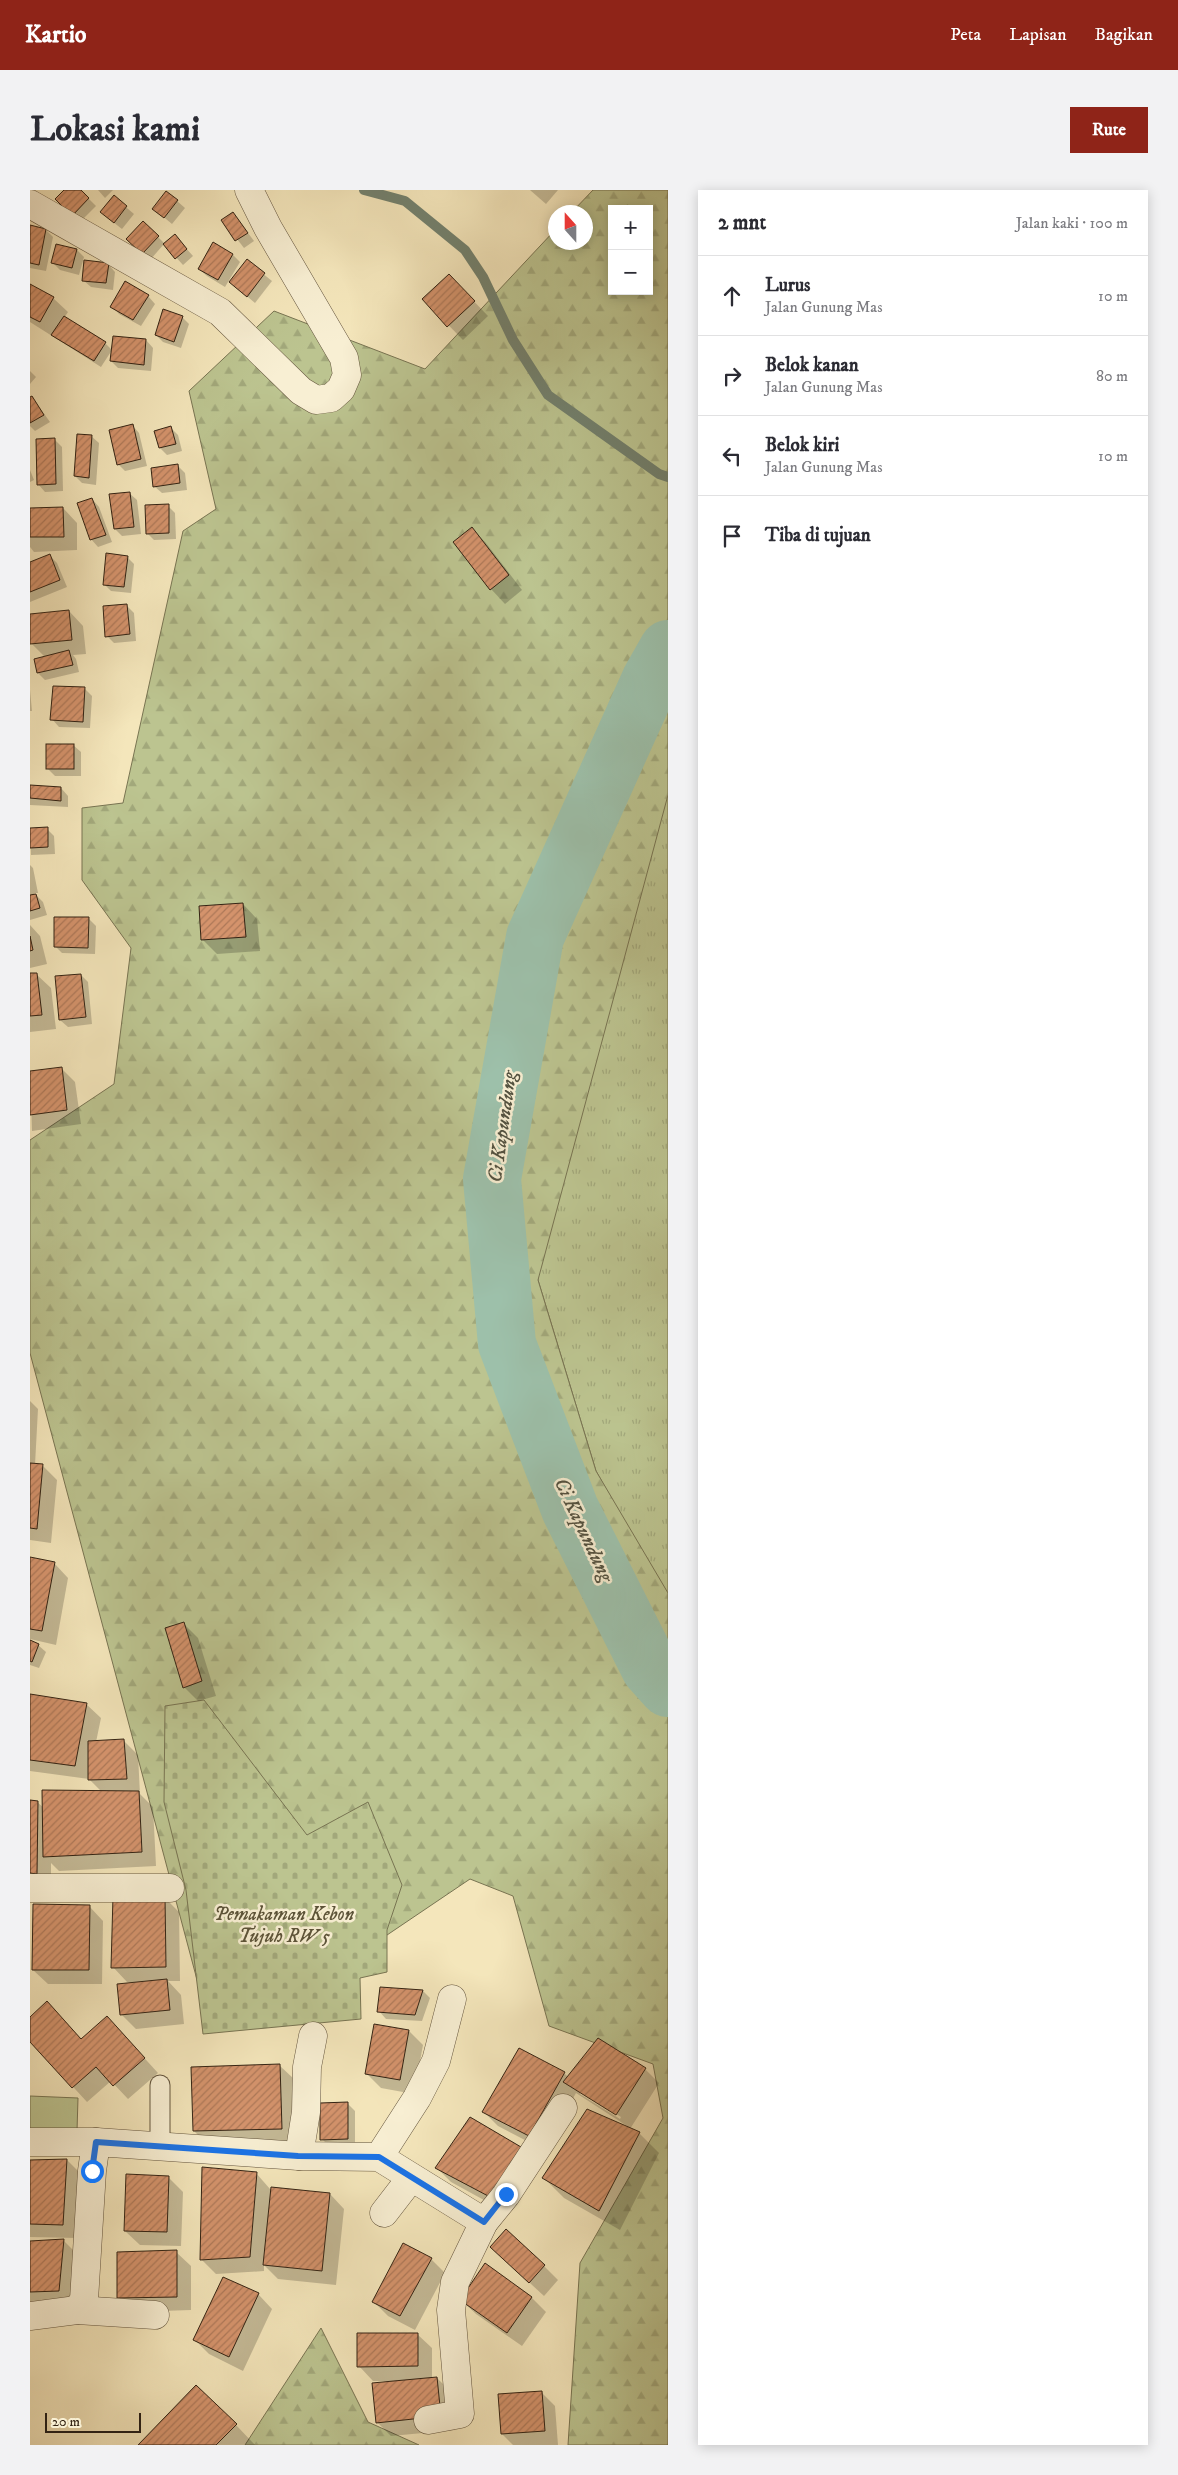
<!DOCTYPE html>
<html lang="id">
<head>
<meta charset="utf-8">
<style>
  :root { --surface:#fff; --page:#f2f2f3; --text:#2b2b33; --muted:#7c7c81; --line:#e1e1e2; --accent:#8f2418 }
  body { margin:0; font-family:"IM FELL DW Pica",serif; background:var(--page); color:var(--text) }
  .controls { position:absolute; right:15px; top:15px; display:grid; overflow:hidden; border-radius:0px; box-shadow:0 2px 12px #0003 }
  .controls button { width:45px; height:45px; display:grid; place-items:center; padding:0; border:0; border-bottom:1px solid var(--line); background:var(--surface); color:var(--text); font:25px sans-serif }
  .compass { position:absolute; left:518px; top:15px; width:45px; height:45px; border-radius:50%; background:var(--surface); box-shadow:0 2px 12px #0003; rotate:339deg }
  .scale { position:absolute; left:15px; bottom:12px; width:96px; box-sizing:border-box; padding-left:5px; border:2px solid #332313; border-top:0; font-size:14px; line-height:18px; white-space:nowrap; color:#332313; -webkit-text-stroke:4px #f8efd3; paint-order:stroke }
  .stop { position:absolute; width:15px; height:15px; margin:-11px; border:4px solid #1a73e8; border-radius:50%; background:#fff }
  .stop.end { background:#1a73e8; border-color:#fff; box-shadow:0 1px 5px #0008 }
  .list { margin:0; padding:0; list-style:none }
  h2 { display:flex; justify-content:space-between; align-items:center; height:65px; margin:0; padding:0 20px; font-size:21px }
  h2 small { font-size:16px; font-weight:400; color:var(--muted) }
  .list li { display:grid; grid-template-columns:32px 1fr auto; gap:15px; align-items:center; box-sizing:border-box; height:80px; padding:0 20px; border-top:1px solid var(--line) }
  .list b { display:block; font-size:19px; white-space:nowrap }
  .list p { margin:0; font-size:16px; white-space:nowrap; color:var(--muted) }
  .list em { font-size:16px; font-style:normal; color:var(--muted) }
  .icon { flex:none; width:28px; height:28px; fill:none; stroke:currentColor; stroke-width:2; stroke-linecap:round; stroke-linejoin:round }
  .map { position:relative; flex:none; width:638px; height:2255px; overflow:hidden; border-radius:0px }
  header { display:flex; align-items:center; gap:30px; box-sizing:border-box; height:70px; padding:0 25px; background:var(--accent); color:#fff }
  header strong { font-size:24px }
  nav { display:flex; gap:28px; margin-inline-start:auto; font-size:18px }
  .intro { display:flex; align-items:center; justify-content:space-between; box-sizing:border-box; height:120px; padding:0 30px }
  h1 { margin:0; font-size:35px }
  .button { padding:12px 22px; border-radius:0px; background:var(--accent); color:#fff; font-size:18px; font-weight:700 }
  main { display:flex; gap:30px; padding:0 30px }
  aside { flex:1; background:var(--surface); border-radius:0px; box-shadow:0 2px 12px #0003 }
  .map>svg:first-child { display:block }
  .grass { fill:url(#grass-tufts); stroke:#787452 }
  .forest { fill:url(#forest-firs); stroke:#787452; fill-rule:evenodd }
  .cemetery { fill:url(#cemetery-stones); stroke:#787452 }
  .park { fill:#bcc490; stroke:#787452 }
  .shadow { fill:#0003; fill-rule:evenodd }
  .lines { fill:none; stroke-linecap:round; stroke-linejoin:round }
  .stream { stroke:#73816e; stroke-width:10 }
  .river { stroke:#9dc0aa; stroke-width:58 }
  .building { fill:url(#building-hatch); stroke:#332313 }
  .service-casing { stroke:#63543d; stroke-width:21 }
  .minor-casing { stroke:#63543d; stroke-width:29 }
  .service { stroke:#f8efd3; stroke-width:19 }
  .minor { stroke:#f8efd3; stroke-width:28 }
  .route { stroke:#1a73e8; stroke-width:6 }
  .labels { text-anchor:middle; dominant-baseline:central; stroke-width:5; stroke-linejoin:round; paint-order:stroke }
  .park-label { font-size:19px; font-style:italic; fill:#5c5338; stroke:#f8efd3 }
  .water-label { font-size:20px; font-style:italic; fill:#535240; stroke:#f8efd3 }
</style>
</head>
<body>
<header>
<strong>Kartio</strong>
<nav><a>Peta</a><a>Lapisan</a><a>Bagikan</a></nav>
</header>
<div class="intro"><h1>Lokasi kami</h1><a class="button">Rute</a></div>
<main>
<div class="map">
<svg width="638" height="2255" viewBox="0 0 638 2255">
  <defs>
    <pattern id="grass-tufts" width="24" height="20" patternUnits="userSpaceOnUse" patternTransform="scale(1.25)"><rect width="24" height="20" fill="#bcc490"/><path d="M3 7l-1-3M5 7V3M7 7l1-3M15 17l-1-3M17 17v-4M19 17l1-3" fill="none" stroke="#a2a87b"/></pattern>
    <pattern id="forest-firs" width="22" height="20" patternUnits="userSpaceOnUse" patternTransform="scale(1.25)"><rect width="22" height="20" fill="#bcc490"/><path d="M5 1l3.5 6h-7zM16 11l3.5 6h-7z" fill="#a2a87b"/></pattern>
    <pattern id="cemetery-stones" width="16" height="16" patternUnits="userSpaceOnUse" patternTransform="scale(1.25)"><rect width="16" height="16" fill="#bcc490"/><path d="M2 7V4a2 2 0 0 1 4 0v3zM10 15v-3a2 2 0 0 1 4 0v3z" fill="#a2a87b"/></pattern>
    <pattern id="building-hatch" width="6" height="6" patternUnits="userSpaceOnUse" patternTransform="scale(1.25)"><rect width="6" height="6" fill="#d4936c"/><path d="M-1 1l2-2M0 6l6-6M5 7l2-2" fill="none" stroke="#ad7858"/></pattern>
  </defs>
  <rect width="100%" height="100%" fill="#f4e6bb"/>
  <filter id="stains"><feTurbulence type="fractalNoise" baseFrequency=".004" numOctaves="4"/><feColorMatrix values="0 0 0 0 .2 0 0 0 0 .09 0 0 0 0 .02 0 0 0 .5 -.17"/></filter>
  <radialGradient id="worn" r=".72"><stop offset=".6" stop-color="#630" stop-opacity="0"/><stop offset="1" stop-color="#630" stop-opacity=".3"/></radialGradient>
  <!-- grass -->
  <path class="grass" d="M638,537V1408L566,1281L508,1090L539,763Z"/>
  <!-- forest -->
  <g class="forest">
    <path d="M563,0H638V605L508,1090L566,1281L638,1403V2255H538L550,2073L633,1928L623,1874L519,1836L483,1706L440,1689L323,1768L178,1831L0,1163V950L84,894L101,758L52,690V618L93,613L153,341L186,319L159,201L244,121L395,179L525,40L526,52H556V22H542ZM582,19H619V101H582Z"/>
    <path d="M291,2138L338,2232L389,2255H215Z"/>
  </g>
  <!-- cemetery -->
  <path class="cemetery" d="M174,1510L277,1645L338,1612L372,1695L357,1740V1782L330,1788L331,1829L173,1844L156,1700L134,1612L135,1516Z"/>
  <!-- park -->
  <path class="park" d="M0,1906L48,1908L47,1941L0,1939Z"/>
  <!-- shadow -->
  <g class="shadow">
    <path d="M36,0H50L66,16L50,32L27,9Z"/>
    <path d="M68,0H83L75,8Z"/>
    <path d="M500,0H528L516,14Z"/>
    <path d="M84,7L104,24L92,39L79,29Z"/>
    <path d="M147,11L155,18L142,34L124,19Z"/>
    <path d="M203,23L224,51L214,58L193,31Z"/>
    <path d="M114,33L135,54L145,46L163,66L153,75L134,54L120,70L105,56Z"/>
    <path d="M0,37L16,40L23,47L16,81L0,78Z"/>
    <path d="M47,60L54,67L49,85L30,80L23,73Z"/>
    <path d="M203,65L210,72L195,97L177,86L169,79Z"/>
    <path d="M217,71L242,91L225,113L200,92Z"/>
    <path d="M78,74L85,82L83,100L61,97L53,90Z"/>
    <path d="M0,95L23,108L38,122L34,128L75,153L82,160L71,177L0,132Z"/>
    <path d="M433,100L458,126L433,150L393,109Z"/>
    <path d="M118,106L125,114L111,136L89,124L82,116Z"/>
    <path d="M152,127L159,134L151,158L133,152L126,145Z"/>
    <path d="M116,150L123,158L121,181L88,178L81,171Z"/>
    <path d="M0,181L6,187L0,194Z"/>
    <path d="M2,207L20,232L5,241L0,236Z"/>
    <path d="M102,235L109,243L117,276L95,281L88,274Z"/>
    <path d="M141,238L148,245L152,261L137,265L130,258L126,242Z"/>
    <path d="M61,246L69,253L66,295L52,293L45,286Z"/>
    <path d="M25,250L32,257L33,301L15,302L8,294Z"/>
    <path d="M147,275L155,283L157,300L132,303L124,296Z"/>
    <path d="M0,280L4,290L0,292Z"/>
    <path d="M99,303L107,310L111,344L92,346L85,339Z"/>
    <path d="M62,309L69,317L82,352L68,357L61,349Z"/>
    <path d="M138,316L145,323L146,349L124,350L117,343Z"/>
    <path d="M33,318L47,333V360L4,362L0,357V319Z"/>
    <path d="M442,339L456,353L492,400L475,414L461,399Z"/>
    <path d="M20,366L27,373L37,397L0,412V373Z"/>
    <path d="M97,367L104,374L101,403L81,401L74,394Z"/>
    <path d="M97,416L104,423L106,451L84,453L77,446Z"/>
    <path d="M39,421L53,436L56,464L43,465L46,469L49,482L15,490L8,483L15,467L1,453L0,425Z"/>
    <path d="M55,499L62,506L60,538L29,537L22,529Z"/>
    <path d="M0,500L2,521H0Z"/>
    <path d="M43,555L51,562V586H25L18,579Z"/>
    <path d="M0,596L31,598L38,606V617L0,615Z"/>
    <path d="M0,639H17L24,646L25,664L1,665Z"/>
    <path d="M0,675L3,678L8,703H4L13,712L17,725L0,730V707L3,706L0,704Z"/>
    <path d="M213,714L227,729L230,761L187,764L173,750Z"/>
    <path d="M25,728L59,729L66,736L65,764L32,763L25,756Z"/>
    <path d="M0,735L10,746L17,774L0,778Z"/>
    <path d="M6,784L21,798L26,839L0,842V785Z"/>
    <path d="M51,785L58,792L62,834L38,837L30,830Z"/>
    <path d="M31,878L45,892L51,934L2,941L0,881Z"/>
    <path d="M0,1211L8,1219L5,1275H12L27,1290L21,1353L0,1350Z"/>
    <path d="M0,1368L24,1373L38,1388L26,1455L0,1449Z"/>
    <path d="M154,1434L168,1448L186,1506L168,1511L154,1497Z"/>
    <path d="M0,1452L8,1455L16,1462L9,1478L0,1475Z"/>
    <path d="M0,1506L56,1514L71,1528L66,1552L94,1551L108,1565L110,1604L123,1617L126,1676L29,1681L21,1673V1698L0,1696V1611L7,1612L14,1618L72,1602L59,1589L0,1581Z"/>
    <path d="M135,1708L149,1722L150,1791H138L151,1805L154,1834L106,1839L92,1825L108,1792H97L83,1777Z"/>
    <path d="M59,1716L73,1731L72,1794H18L3,1780Z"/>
    <path d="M393,1801L400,1808L392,1831L356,1829L349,1821Z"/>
    <path d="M77,1827L128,1883L98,1909L81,1891L57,1912L0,1850V1828L52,1850Z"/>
    <path d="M345,1835L379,1841L393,1855L384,1904L351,1898L337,1884Z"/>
    <path d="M249,1875L264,1889L266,1953L178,1955L164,1941Z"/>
    <path d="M615,1879L629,1893L600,1939L609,1943L629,1963L590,2040L534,2008L514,1988L597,1936L546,1903L514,1960L468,1936L454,1922L534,1883L538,1887ZM550,1901L591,1927L590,1929L550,1904Z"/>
    <path d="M317,1913L325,1921V1956H299L292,1949Z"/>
    <path d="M37,1970L51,1984L47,2048L0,2047V1971Z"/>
    <path d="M505,1972L474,2021L421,1992L407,1978Z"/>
    <path d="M226,1983L240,1999L300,2004L314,2019L306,2095L248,2089L234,2075V2081L186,2084L171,2069Z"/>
    <path d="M138,1987L153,2002L151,2056L110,2055L95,2041Z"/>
    <path d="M33,2050L47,2064L42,2115L0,2116V2052Z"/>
    <path d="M146,2062L161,2076V2120L103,2122L88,2107Z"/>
    <path d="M401,2069L415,2083L385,2140L358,2126L343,2111Z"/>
    <path d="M476,2071L514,2076L528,2090L514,2106Z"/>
    <path d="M455,2075L502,2108L516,2122L492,2156L446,2124L431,2110Z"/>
    <path d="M228,2104L242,2119L213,2181L179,2164L165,2150Z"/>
    <path d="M387,2144L402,2158V2189L407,2188L421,2202L425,2240L361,2246L347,2232L360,2191H343L329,2176Z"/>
    <path d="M511,2202L525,2216L528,2255H483L472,2244Z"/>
    <path d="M206,2235L225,2255H110Z"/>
  </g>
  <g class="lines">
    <!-- stream -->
    <path class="stream" d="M334,0L375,11L435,60L453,87L483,150L518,205L629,284L638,287"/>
    <!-- river -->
    <path class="river" d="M638,459L621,489L505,747L462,989L477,1154L540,1319L620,1478L638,1498"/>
  </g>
  <!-- building -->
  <g class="building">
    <path d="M34,0H51L59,8L42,26L25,9Z"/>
    <path d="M136,1L148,10L134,28L122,19Z"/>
    <path d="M84,5L97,16L84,33L70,22Z"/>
    <path d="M203,22L218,43L205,51L191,30Z"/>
    <path d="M113,31L129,46L112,64L96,49Z"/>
    <path d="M0,35L16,39L9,75L0,73Z"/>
    <path d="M145,44L157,59L145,69L133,54Z"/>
    <path d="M183,52L203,64L188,90L168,79Z"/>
    <path d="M26,54L47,59L42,78L21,73Z"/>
    <path d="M217,69L235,83L217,107L199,92Z"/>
    <path d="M54,70L79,73L76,93L52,91Z"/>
    <path d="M419,84L445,111L417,137L392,109Z"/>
    <path d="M95,91L119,105L103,130L80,117Z"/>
    <path d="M0,94L24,107L10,132L0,127Z"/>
    <path d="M133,119L153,126L144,152L125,145Z"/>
    <path d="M34,126L76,152L64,171L21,145Z"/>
    <path d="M83,146L116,149L114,175L80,171Z"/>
    <path d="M2,206L14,225L0,233V207Z"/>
    <path d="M103,234L111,269L87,275L79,240Z"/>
    <path d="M141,236L146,254L129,258L124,241Z"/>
    <path d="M47,244L62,245L59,288L44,286Z"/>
    <path d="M25,248L26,294L7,295L6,249Z"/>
    <path d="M148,274L150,293L123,297L121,278Z"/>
    <path d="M100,302L104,337L84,339L79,304Z"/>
    <path d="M62,308L76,345L60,350L47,313Z"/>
    <path d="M139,314V343L116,344L115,315Z"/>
    <path d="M33,317L34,347H0V318Z"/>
    <path d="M442,337L479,385L460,400L423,352Z"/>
    <path d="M76,363L98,366L94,397L73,395Z"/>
    <path d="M20,364L30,390L0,402V372Z"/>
    <path d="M97,414L100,444L75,447L73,416Z"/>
    <path d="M39,420L42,450L0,454V424Z"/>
    <path d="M39,460L43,475L7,483L4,469Z"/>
    <path d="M23,496L55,497L53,532L20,530Z"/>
    <rect x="16" y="554" width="28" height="25"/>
    <path d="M0,595L31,597V611L0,608Z"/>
    <path d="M18,637V657L0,658V638Z"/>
    <path d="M6,704L10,718L0,721V705Z"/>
    <path d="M213,713L216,747L171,750L169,716Z"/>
    <path d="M24,727H59L58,758L24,757Z"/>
    <path d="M0,746L3,760L0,761Z"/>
    <path d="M0,783H7L12,825L0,826Z"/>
    <path d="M51,784L56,827L29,830L25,786Z"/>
    <path d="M32,877L37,920L0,925V881Z"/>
    <path d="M0,1273L13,1274L7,1339L0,1338Z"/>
    <path d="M0,1367L25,1372L12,1441L0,1439Z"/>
    <path d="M154,1432L172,1491L153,1498L135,1438Z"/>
    <path d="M0,1450L9,1454L2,1472L0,1471Z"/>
    <path d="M0,1504L57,1513L45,1576L0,1570Z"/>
    <path d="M94,1549L97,1589L58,1590V1551Z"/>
    <path d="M12,1600L109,1601L112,1662L13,1667Z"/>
    <path d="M0,1610L8,1611L7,1684L0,1683Z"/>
    <path d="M83,1706L135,1707L136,1777L81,1778Z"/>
    <path d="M3,1714L60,1715L59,1780H2Z"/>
    <path d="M137,1789L140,1820L90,1825L87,1794Z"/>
    <path d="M350,1797L393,1800L385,1825L347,1822Z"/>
    <path d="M17,1811L51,1849L77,1826L115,1868L83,1896L66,1877L42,1898L0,1852V1827Z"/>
    <path d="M344,1834L379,1840L370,1890L335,1884Z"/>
    <path d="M568,1848L616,1878L586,1925L533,1892Z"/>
    <path d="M489,1858L535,1882L499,1946L452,1922Z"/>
    <path d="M250,1874L252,1939L163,1941L161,1877Z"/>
    <path d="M318,1912V1949L290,1950V1913Z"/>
    <path d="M557,1919L610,1942L569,2021L512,1988Z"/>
    <path d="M440,1927L491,1957L460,2007L405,1978Z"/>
    <path d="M37,1969L33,2035L0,2034V1970Z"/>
    <path d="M172,1977L227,1982L220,2067L170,2070Z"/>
    <path d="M96,1984L139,1986L137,2042L94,2041Z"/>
    <path d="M241,1997L300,2003L292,2081L233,2075Z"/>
    <path d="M476,2039L515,2075L499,2093L460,2057Z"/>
    <path d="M34,2049L29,2101L0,2102V2051Z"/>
    <path d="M373,2053L402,2068L370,2126L342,2112Z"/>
    <path d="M147,2060V2107L87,2108V2062Z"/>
    <path d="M455,2073L502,2107L477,2143L430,2110Z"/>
    <path d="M193,2087L229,2103L199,2167L163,2150Z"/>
    <path d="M327,2143H388V2176L327,2177Z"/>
    <path d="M407,2187L411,2226L346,2233L342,2193Z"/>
    <path d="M166,2195L207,2234L186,2255H108Z"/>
    <path d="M512,2201L515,2241L471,2244L468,2204Z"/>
  </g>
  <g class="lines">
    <!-- service casing -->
    <g class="service-casing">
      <path id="service" d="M130,1956V1895"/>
    </g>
    <!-- minor casing -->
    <g class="minor-casing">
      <g id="minor">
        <path d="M0,14L190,122L271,201L286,210L301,208L311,199L317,185L314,168L238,38L219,0"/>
        <path d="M0,1698H140"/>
        <path d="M0,1952H66"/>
        <path d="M269,1966L276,1922L277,1877L283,1846"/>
        <path d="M349,1967L387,1908L406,1871L422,1809"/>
        <path d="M354,2023L381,1988"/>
        <path d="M47,2120L125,2125"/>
        <path d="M0,2126L47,2120L54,2110L62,1981L66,1952L269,1966L349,1967L454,2032"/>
        <path d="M398,2230L430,2224L421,2120L425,2092L454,2032L476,2005L533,1918"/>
      </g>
    </g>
    <!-- service -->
    <use href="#service" class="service"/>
    <!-- minor -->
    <use href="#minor" class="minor"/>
  </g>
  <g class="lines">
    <!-- route -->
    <path class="route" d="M62,1981L66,1952L268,1966L349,1967L454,2032L476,2004"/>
  </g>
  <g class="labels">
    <!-- park labels -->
    <g class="park-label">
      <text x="254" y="1724">Pemakaman Kebon<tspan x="254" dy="22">Tujuh RW 5</tspan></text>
    </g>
    <!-- water labels -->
    <g class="water-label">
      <text transform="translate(473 937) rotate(-82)">Ci Kapundung</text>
      <text transform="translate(553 1340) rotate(65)">Ci Kapundung</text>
    </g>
  </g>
  <rect width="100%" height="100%" filter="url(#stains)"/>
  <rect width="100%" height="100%" fill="url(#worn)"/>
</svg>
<div class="controls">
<button>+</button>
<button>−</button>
</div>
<svg class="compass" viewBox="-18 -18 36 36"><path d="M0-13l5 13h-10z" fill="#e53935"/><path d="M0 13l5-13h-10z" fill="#7c7c81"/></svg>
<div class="scale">20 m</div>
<div class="stop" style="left:62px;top:1981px"></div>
<div class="stop end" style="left:476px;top:2004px"></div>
</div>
<aside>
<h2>2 mnt<small>Jalan kaki · 100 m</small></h2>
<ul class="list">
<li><svg class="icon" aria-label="ahead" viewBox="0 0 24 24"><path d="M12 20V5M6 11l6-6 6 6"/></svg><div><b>Lurus</b><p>Jalan Gunung Mas</p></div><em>10 m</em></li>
<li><svg class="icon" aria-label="right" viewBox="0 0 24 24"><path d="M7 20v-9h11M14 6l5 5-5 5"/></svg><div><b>Belok kanan</b><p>Jalan Gunung Mas</p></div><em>80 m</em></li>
<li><svg class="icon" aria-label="left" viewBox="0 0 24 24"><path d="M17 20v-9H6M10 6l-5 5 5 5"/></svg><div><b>Belok kiri</b><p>Jalan Gunung Mas</p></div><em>10 m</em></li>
<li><svg class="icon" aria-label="arrive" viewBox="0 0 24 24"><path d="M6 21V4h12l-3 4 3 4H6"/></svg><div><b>Tiba di tujuan</b></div></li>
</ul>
</aside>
</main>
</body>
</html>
